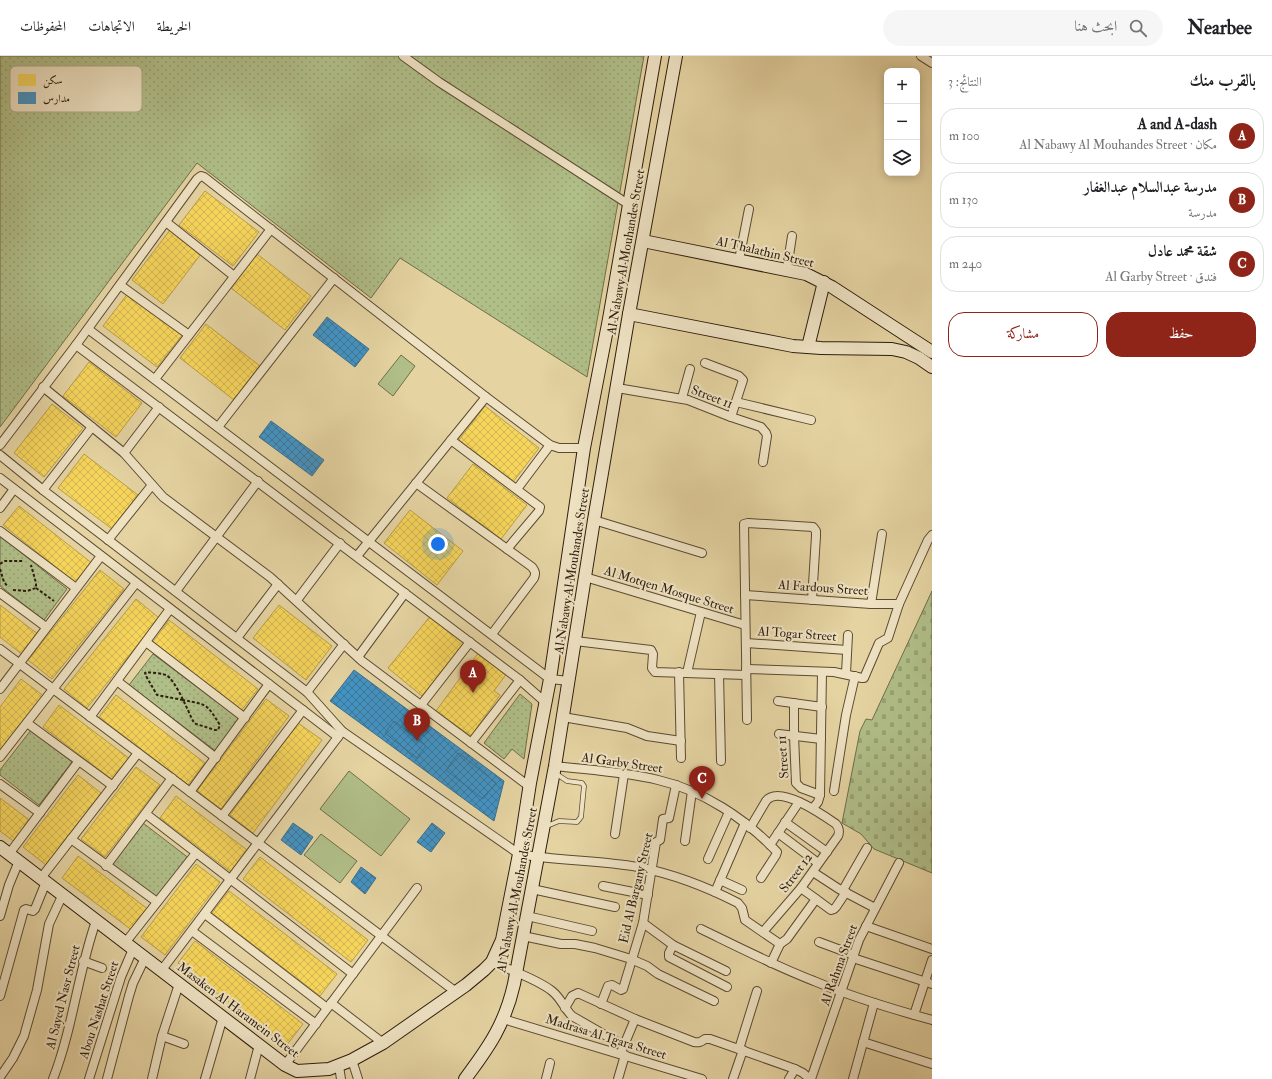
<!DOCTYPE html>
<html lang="ar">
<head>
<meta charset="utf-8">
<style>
  :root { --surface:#fff; --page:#f6f6f6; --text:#202124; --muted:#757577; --line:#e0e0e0; --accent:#8f2418 }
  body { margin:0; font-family:"IM FELL Double Pica",Amiri,serif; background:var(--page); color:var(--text); direction:rtl }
  .controls { position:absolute; right:12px; top:12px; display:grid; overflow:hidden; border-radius:8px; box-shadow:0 2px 10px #0003 }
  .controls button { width:36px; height:36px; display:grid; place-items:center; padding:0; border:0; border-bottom:1px solid var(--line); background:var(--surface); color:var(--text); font:20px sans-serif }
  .you { position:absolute; left:438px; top:488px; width:14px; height:14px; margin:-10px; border:3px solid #fff; border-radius:50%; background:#1a73e8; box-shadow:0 0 0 6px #1a73e833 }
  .badge { display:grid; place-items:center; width:26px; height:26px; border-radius:50%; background:var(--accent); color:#fff; font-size:13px; font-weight:700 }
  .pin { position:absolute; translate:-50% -33px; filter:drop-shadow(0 1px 2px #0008) }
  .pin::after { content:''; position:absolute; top:21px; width:14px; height:12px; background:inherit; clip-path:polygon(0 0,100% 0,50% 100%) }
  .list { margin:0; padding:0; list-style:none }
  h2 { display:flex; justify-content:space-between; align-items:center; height:52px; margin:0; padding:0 16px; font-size:17px }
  h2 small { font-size:13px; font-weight:400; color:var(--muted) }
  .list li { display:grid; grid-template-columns:26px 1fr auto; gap:12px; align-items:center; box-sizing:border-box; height:56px; margin:0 8px 8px; padding:0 8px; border:1px solid var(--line); border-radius:16px }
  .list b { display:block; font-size:15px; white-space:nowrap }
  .list p { margin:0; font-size:13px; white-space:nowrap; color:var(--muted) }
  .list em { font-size:13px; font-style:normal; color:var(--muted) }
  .actions { display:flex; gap:8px; padding:12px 16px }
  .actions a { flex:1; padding:9px 0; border:1px solid var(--accent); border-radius:16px; text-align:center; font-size:14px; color:var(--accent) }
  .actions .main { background:var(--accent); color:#fff }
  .icon { flex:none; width:22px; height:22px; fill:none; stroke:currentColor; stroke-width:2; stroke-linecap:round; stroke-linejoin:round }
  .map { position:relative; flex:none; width:932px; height:1023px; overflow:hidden; direction:ltr }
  header { display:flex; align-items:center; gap:24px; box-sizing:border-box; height:56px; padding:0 20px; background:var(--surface); border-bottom:1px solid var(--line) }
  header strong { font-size:19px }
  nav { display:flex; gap:22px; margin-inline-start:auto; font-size:14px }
  .search { width:280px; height:36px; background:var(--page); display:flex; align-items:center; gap:10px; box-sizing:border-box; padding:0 14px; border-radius:22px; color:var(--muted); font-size:15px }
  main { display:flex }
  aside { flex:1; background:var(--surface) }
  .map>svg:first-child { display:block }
  .grass { fill:url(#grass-dots); stroke:#6e6e4a }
  .cemetery { fill:url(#cemetery-stones); stroke:#6e6e4a }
  .garden { fill:#b0be88; stroke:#6e6e4a }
  .homes { fill:url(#homes-cross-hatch); stroke:#ba9e44 }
  .schools { fill:url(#schools-cross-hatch); stroke:#3c708c }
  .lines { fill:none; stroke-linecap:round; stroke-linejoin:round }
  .lane-casing { stroke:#5b4b32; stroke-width:5.5 }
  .street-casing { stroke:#5b4b32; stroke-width:10 }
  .secondary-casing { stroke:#2d1e0d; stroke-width:14 }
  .path { stroke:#2d1e0d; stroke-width:2; stroke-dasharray:3 2; stroke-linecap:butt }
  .lane { stroke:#eee2c3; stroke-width:4 }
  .street { stroke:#eee2c3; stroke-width:8 }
  .secondary { stroke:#eee2c3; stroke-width:12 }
  .labels { text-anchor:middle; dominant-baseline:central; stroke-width:4; stroke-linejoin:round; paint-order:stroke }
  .street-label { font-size:13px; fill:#2d1e0d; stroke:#eee2c3 }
  .key { fill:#eee2c3; stroke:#b4a78c; stroke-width:1 }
  .key-label { font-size:11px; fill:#2d1e0d }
</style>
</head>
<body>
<header>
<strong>Nearbee</strong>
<div class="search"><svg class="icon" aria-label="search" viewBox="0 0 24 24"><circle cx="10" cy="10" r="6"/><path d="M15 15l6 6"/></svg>ابحث هنا</div>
<nav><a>الخريطة</a><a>الاتجاهات</a><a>المحفوظات</a></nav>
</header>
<main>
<aside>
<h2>بالقرب منك<small>النتائج: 3</small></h2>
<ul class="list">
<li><span class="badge">A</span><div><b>A and A-dash</b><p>مكان · Al Nabawy Al Mouhandes Street</p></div><em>100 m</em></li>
<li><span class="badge">B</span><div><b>مدرسة عبدالسلام عبدالغفار</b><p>مدرسة</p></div><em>130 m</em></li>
<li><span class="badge">C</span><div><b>شقة محمد عادل</b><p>فندق · Al Garby Street</p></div><em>240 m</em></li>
</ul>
<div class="actions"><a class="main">حفظ</a><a>مشاركة</a></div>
</aside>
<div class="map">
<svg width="932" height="1023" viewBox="0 0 932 1023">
  <defs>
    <pattern id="grass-dots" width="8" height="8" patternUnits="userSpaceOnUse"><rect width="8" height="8" fill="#b0be88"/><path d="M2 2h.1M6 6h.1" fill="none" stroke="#98a374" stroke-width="1.8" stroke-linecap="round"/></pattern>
    <pattern id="cemetery-stones" width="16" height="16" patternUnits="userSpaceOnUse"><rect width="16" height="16" fill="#b0be88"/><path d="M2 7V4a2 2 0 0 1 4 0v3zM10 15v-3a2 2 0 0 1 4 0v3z" fill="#98a374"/></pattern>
    <pattern id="homes-cross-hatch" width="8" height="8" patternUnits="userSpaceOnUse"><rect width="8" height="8" fill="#f6d55c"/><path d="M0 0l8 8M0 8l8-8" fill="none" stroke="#d3b64f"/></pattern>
    <pattern id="schools-cross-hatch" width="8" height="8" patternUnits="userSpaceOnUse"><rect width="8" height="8" fill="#4393c3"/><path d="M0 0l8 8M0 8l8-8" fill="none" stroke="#38779d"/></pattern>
  </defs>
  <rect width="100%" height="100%" fill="#e5d3a2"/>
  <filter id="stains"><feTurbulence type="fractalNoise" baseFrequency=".005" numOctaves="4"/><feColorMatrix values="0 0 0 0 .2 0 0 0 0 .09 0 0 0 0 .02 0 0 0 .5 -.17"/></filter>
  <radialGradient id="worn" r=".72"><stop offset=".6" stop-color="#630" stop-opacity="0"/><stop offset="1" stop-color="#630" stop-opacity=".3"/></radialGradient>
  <!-- grass -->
  <g class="grass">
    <path d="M0,0H644L587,321L400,202L371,242L197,107L0,371Z"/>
    <path d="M0,480L67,533L44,564L0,530Z"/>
    <path d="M153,598L241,664L217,696L129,629Z"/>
    <path d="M520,638L532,648L524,703L512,693L504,703L484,687Z"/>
    <path d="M31,674L72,706L39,749L0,719V714Z"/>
    <path d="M143,767L190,803L158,846L111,809Z"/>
  </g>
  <!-- cemetery -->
  <path class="cemetery" d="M932,535V817L874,793L861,778L842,767L860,675L866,663L872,664Z"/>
  <!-- garden -->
  <g class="garden">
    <path d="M401,299L415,310L393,340L378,328Z"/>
    <path d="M349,715L410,763L381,800L320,753Z"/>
    <path d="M321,778L357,805L340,827L304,799Z"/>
  </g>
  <!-- homes -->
  <g class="homes">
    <path d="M205,135L259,176L233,210L179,169Z"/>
    <path d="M170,174L201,198L163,248L132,224Z"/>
    <path d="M257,198L311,240L285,274L231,232Z"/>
    <path d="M129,236L183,278L157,311L103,270Z"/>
    <path d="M206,268L260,310L234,344L180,302Z"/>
    <path d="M89,306L142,347L116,381L63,340Z"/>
    <path d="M52,348L83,372L44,421L14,397Z"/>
    <path d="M485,350L539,392L513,426L459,384Z"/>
    <path d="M84,398L138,439L112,473L58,432Z"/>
    <path d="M473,408L527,449L501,483L447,442Z"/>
    <path d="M19,450L93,508L77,528L3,469Z"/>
    <path d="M410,454L463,495L437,529L384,487Z"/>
    <path d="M100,514L124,533L52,623L28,604Z"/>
    <path d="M136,543L159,562L87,652L64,633Z"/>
    <path d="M0,549L39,579L23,599L0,581Z"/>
    <path d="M279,549L332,590L306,624L253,582Z"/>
    <path d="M432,558L466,585L422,640L388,612Z"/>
    <path d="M169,564L258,633L241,655L153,586Z"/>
    <path d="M479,596L507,617L494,635L500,639L471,680L436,655Z"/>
    <path d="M21,623L45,641L0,700V651Z"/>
    <path d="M116,639L205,707L188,729L99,661Z"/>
    <path d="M266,643L289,660L221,753L197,735Z"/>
    <path d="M59,649L130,703L114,725L43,671Z"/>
    <path d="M298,667L322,684L253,777L230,759Z"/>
    <path d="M136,711L160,729L105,801L81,783Z"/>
    <path d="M78,719L101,737L46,809L23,791Z"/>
    <path d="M176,740L247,794L231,816L160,762Z"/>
    <path d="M0,742L32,766L16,787L0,775Z"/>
    <path d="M78,800L149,854L133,875L62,822Z"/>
    <path d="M260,801L368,884L351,906L243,823Z"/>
    <path d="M196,808L220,826L165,899L141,881Z"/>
    <path d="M229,835L337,918L320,940L212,857Z"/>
    <path d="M195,885L303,968L286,990L178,907Z"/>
  </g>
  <!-- schools -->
  <g class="schools">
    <path d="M327,261L369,293L355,311L313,279Z"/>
    <path d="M271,365L324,404L312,420L259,381Z"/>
    <path d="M354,614L504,725L494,765L330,645Z"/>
    <path d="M394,665L426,690L417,702L385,677Z"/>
    <path d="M459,697L496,727L483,743L446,714Z"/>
    <path d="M293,767L313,781L301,799L281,784Z"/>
    <path d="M432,767L445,777L431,796L417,786Z"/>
    <path d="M361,811L376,822L365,838L351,826Z"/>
  </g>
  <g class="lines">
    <!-- lane casing -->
    <g class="lane-casing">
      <path id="lane" d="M547,770L559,765L577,766L581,761L584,730L582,727L567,725L555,717"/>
    </g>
    <!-- street casing -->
    <g class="street-casing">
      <g id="street">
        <path d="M403,0L439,26L628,148"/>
        <path d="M921,0L932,7"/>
        <path d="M166,166L234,220"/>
        <path d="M739,204L749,153"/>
        <path d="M787,213L792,180"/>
        <path d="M120,229L189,279"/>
        <path d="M88,273L550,623L569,625"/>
        <path d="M76,289L520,624L545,646"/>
        <path d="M705,307L739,320L743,324L731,361"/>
        <path d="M155,323L271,173"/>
        <path d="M43,331L124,397L163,441L270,521L362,605L530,731"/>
        <path d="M617,332L688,344L731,361L761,371L766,377L767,380L763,406"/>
        <path d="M682,342L690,313"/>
        <path d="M736,346L811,364"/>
        <path d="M218,371L334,222"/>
        <path d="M451,384L540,451L539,455L507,493"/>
        <path d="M0,389L76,289L197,123L201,120L204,121L486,341L550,389L559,392H584"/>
        <path d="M124,397L159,351"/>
        <path d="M0,399L43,434L307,636L342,675L519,798C558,805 598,804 638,811C673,818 707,831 738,847L742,852L745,864L780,888"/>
        <path d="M0,422L338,681L342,675"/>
        <path d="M416,427L532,511C535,515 536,517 534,522L492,578"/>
        <path d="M517,433L550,389"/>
        <path d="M43,434L92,371"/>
        <path d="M0,452L14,433"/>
        <path d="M594,464L702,497"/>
        <path d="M0,475L76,532"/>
        <path d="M108,484L152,429"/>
        <path d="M357,500L486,341"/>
        <path d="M585,521L745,569"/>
        <path d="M176,535L258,425"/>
        <path d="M0,537L46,571"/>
        <path d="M745,539L871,548H899"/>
        <path d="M297,544L340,487"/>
        <path d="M871,548L882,478"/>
        <path d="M237,582L278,528"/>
        <path d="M575,585L651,594L653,598L652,612L655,616L746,619"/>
        <path d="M146,586L245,662"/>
        <path d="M746,587L847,594"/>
        <path d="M0,593L456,936"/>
        <path d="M358,601L405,537"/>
        <path d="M746,613L834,616L862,622H864L879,587L888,582L899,548L928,484L932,479"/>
        <path d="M679,616L681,702"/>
        <path d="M687,617L701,556"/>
        <path d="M846,617L848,579"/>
        <path d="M719,618L721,705"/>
        <path d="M117,625L216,702"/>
        <path d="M0,633L101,500"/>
        <path d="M307,636L344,588"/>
        <path d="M778,645L822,651"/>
        <path d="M794,647V680L796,727L801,732L820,739"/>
        <path d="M421,649L470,586"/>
        <path d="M90,661L170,553"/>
        <path d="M563,661L627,672L647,680L681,685"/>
        <path d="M747,664L744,468L748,467L813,471L816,475V480L812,544"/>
        <path d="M27,667L113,730"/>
        <path d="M779,678L821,683"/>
        <path d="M471,687L520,624"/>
        <path d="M0,701L136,527"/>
        <path d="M555,710C589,714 625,716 658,724C702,734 746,763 777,796L776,799L761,822"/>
        <path d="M0,728L40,757"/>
        <path d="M834,735L846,659L855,620"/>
        <path d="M190,736L269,628"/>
        <path d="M813,752L818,746L820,739L822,616"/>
        <path d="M146,758L353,918"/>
        <path d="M222,760L303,654"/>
        <path d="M785,766L827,796"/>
        <path d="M750,772L766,745C779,728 823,759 836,768C839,772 840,775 838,780L801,832L763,876"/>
        <path d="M778,777L818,807"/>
        <path d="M615,778L624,718"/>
        <path d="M71,783L157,846"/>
        <path d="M685,785L692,735"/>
        <path d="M770,789L799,746"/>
        <path d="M9,798L78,706"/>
        <path d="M708,803L729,756"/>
        <path d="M106,810L172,722"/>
        <path d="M813,816L839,833L875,852"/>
        <path d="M41,822L138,697"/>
        <path d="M720,824L742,834"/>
        <path d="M603,830L648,839"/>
        <path d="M801,832L831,854L834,853L836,851L846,836"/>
        <path d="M532,833L615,851"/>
        <path d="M843,834L867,792"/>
        <path d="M715,836L745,767"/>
        <path d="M205,858L327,952"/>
        <path d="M0,860L9,829L19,805"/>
        <path d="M527,860L592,875"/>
        <path d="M643,867L673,889L726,915"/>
        <path d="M866,870L932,893"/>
        <path d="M701,873C738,891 775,910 814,925C852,941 892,953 932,964"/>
        <path d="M192,875L316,968"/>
        <path d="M523,880L561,888H575L595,892L631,903L647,910L658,918L714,945"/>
        <path d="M819,886L854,899"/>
        <path d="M125,887L196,797"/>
        <path d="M673,889L669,897V901L727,931"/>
        <path d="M853,902L932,928"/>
        <path d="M83,905L102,912"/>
        <path d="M492,906C510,914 537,923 552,935C561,942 564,952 572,960L624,990"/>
        <path d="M771,907L780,888L787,883L816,843"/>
        <path d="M161,915L338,681"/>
        <path d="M0,940L24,854L26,853L33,855L35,853L46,826"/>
        <path d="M331,947L383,987"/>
        <path d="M601,948L608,930L612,929L621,934L623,933L643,867L656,786L660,784L663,763L669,762L676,729"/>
        <path d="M565,952L572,940L578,937L635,963L694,986C699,987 701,986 705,983H710L795,1013L803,1017L810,1023"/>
        <path d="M914,959L932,904"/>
        <path d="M503,963L702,1023"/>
        <path d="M162,980L184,988"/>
        <path d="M863,986L932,1008"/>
        <path d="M739,993L757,935"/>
        <path d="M622,994L635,963"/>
        <path d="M352,1004L358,1023"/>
        <path d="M285,1009L417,832"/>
        <path d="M339,1010L341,1023"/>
        <path d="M0,1021L13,1002L24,980L37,934L49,868L63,838"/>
        <path d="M53,1023C73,972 78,916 96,865"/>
        <path d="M89,1023L121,921L133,893"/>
        <path d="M107,1023L129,940L133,927L145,902"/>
        <path d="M152,1023L162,980L179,928"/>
        <path d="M205,1023L223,961"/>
        <path d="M250,1023L259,989"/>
        <path d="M546,1023L550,1007"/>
        <path d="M618,1023L625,999"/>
        <path d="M733,1023L743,994"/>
        <path d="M789,1023L795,1013"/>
        <path d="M811,1023L859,884L899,807"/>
        <path d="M853,1023L874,947"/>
      </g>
    </g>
    <!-- secondary casing -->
    <g class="secondary-casing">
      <g id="secondary">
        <path d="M643,185L806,218L832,231L932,296"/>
        <path d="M629,258L793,290L821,292L892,293L906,296L919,302L932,311"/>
        <path d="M808,291L824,226"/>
        <path d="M0,791L285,1009L297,1015L329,1013L352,1004L383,987L466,929L484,914L492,906L502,884L519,798L530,727L550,623L584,392L609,263L655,0"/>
        <path d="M465,1023C489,991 505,968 514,928L555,710L594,464L629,258L676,0"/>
      </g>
    </g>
    <!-- path -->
    <g class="path">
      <path d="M0,508L5,505H24"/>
      <path d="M0,513L4,526L8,531"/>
      <path d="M36,532L54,545"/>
      <path d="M13,534L27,535L36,532V527L31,509"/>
      <path d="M183,644L157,639L146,620L145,617L147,616C153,617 160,617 166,619C175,623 188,655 193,665L196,668L215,674H218L220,669C206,647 208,649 183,644"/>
    </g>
    <!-- lane -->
    <use href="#lane" class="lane"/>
    <!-- street -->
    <use href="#street" class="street"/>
    <!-- secondary -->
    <use href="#secondary" class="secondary"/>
  </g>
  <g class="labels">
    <!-- street labels -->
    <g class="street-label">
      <text transform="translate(626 196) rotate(-80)">Al Nabawy Al Mouhandes Street</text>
      <text transform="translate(765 196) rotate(13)">Al Thalathin Street</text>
      <text transform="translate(712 341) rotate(21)">Street 11</text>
      <text transform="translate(572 515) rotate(-81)">Al Nabawy Al Mouhandes Street</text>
      <text transform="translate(823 532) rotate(4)">Al Fardous Street</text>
      <text transform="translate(669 534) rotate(17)">Al Motqen Mosque Street</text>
      <text transform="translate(797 578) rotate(4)">Al Togar Street</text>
      <text transform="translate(783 701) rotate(-94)">Street 11</text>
      <text transform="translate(622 707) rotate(8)">Al Garby Street</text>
      <text transform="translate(796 817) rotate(-53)">Street 12</text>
      <text transform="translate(636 832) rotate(-77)">Eid Al Bargany Street</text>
      <text transform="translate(517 834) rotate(-79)">Al Nabawy Al Mouhandes Street</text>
      <text transform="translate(839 909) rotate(-70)">Al Rahma Street</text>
      <text transform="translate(63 941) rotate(-76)">Al Sayed Nasr Street</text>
      <text transform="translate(99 954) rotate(-72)">Abou Nashat Street</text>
      <text transform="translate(238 954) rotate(37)">Masaken Al Haramein Street</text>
      <text transform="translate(606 981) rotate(17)">Madrasa Al Tgara Street</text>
    </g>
  </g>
  <!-- legend -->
  <rect x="10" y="10" width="132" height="46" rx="6" class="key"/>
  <rect x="18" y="18" width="18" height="12" fill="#f6d55c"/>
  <rect x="18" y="36" width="18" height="12" fill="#4393c3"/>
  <g class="key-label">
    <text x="43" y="28">سكن</text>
    <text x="43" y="46">مدارس</text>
  </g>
  <rect width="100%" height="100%" filter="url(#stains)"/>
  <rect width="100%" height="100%" fill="url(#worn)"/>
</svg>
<div class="controls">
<button>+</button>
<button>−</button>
<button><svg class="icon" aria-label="layers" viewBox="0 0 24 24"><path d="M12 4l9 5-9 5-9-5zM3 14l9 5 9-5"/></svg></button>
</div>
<div class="you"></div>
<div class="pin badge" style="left:473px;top:637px">A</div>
<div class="pin badge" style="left:417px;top:685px">B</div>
<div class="pin badge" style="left:702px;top:743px">C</div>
</div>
</main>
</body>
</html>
